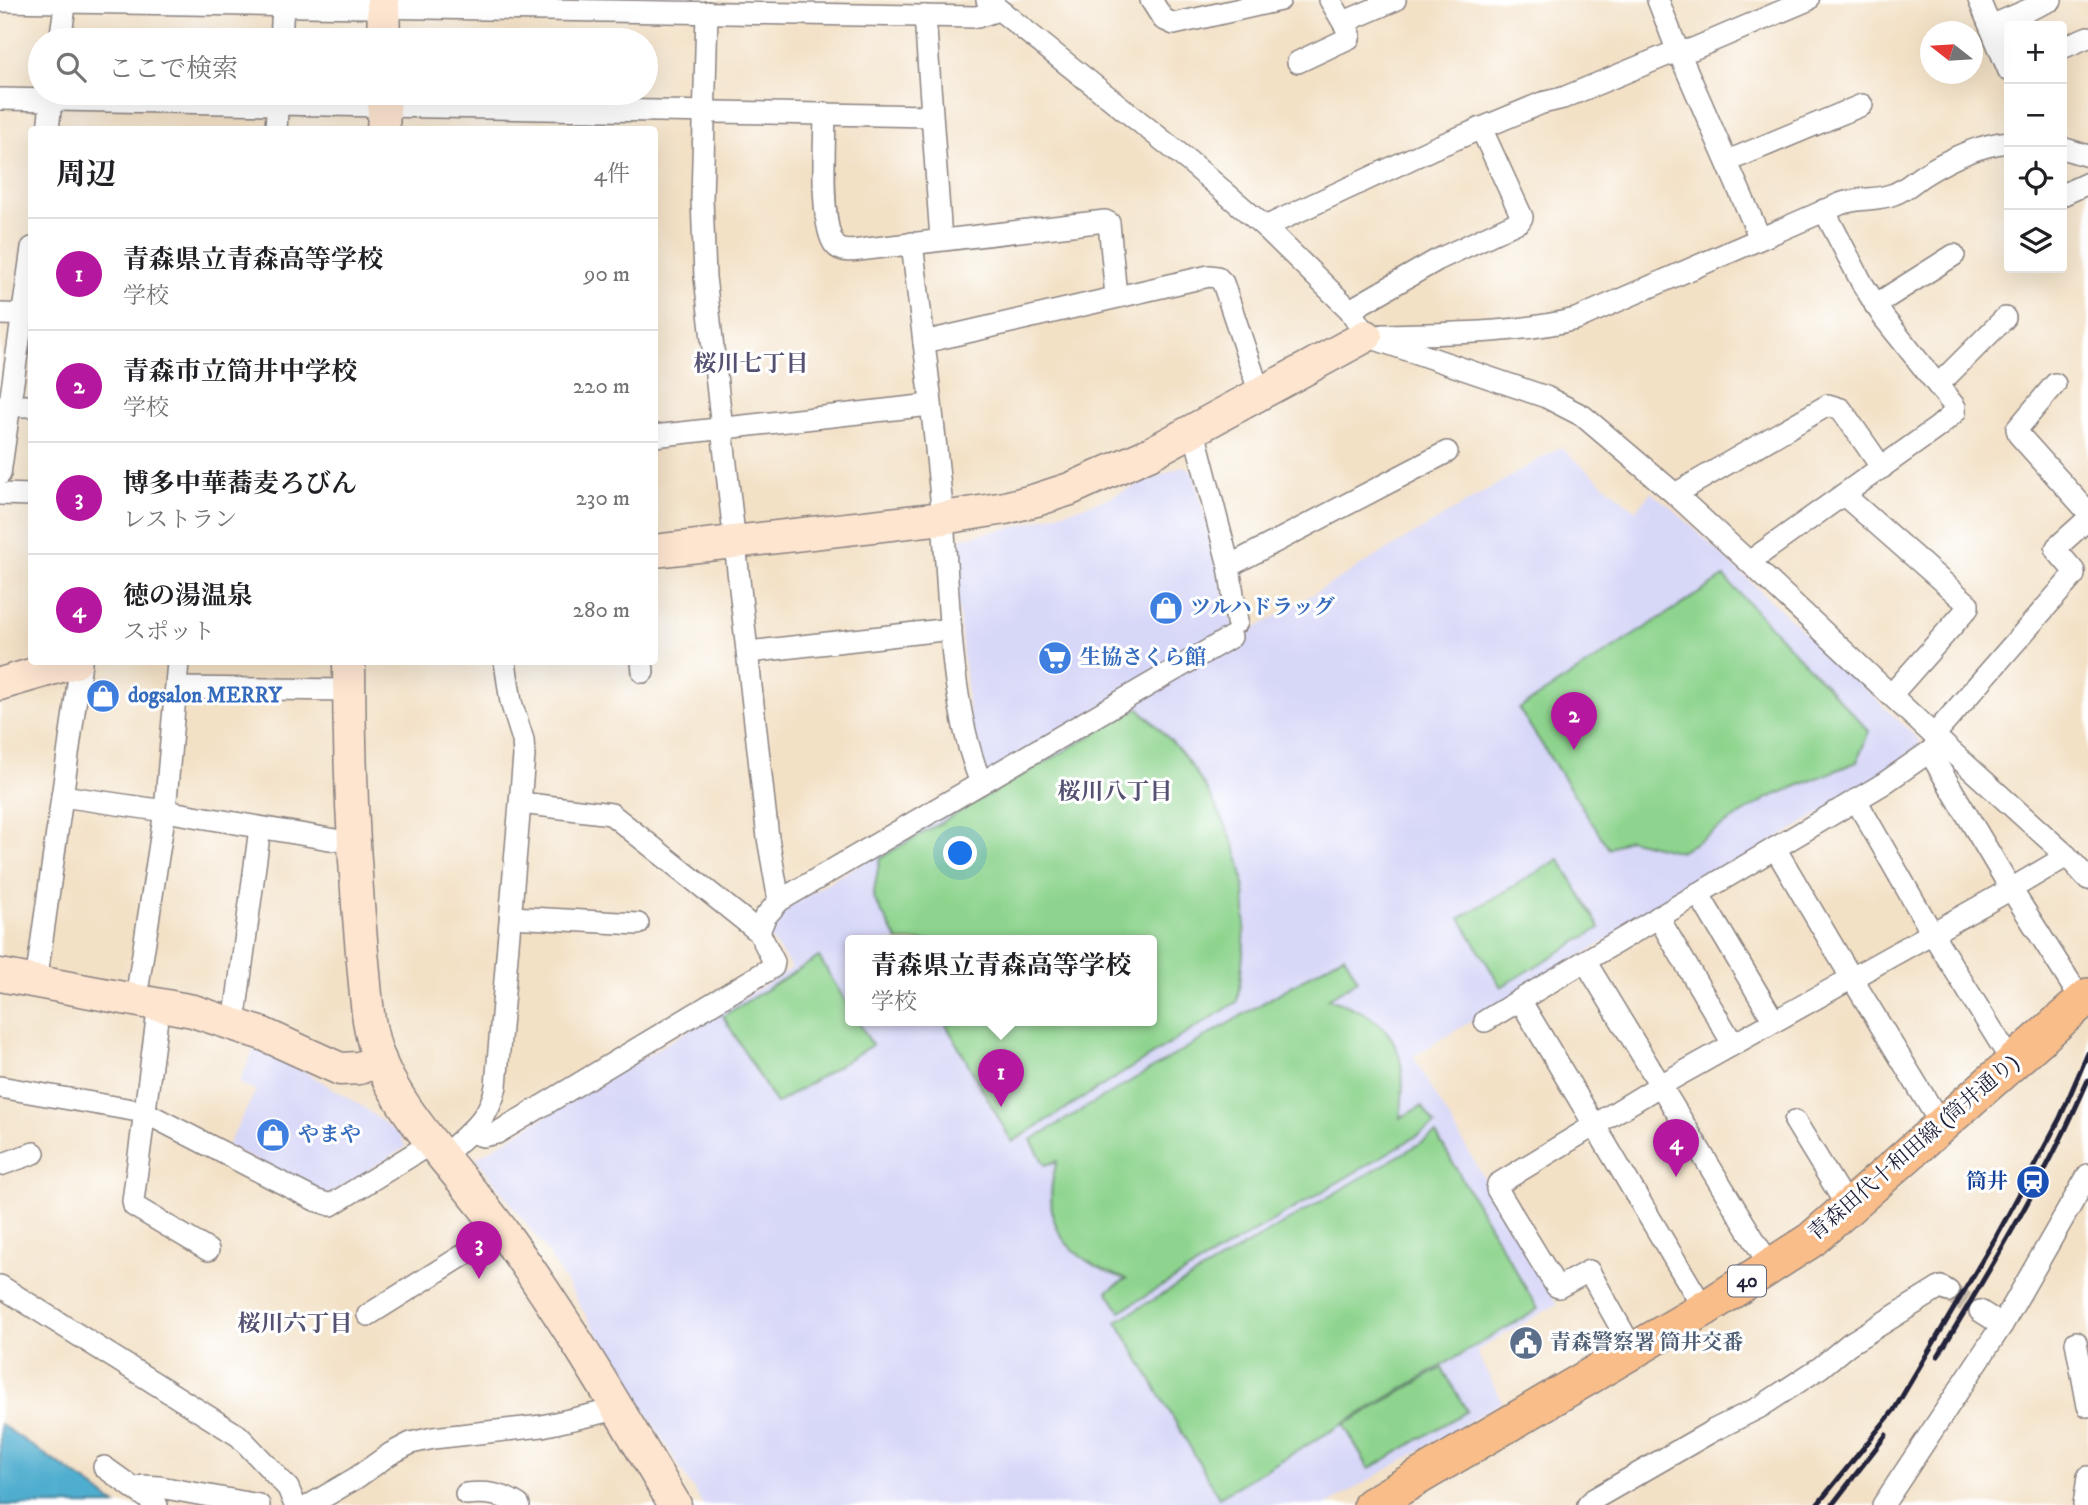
<!DOCTYPE html>
<html lang="ja">
<head>
<meta charset="utf-8">
<style>
  :root { --surface:#fff; --page:#f6f6f6; --text:#202124; --muted:#757577; --line:#e0e0e0; --accent:#b5179e }
  body { margin:0; font-family:"IM FELL DW Pica","Noto Serif JP",serif; background:var(--page); color:var(--text) }
  .controls { position:absolute; right:21px; top:21px; display:grid; overflow:hidden; border-radius:7px; box-shadow:0 7px 28px #0002 }
  .controls button { width:63px; height:63px; display:grid; place-items:center; padding:0; border:0; border-bottom:2px solid var(--line); background:var(--surface); color:var(--text); font:35px sans-serif }
  .compass { position:absolute; left:1920px; top:21px; width:63px; height:63px; border-radius:50%; background:var(--surface); box-shadow:0 7px 28px #0002; rotate:287deg }
  .you { position:absolute; left:961px; top:854px; width:24px; height:24px; margin:-18px; border:5px solid #fff; border-radius:50%; background:#1a73e8; box-shadow:0 0 0 10px #1a73e833 }
  .badge { display:grid; place-items:center; width:46px; height:46px; border-radius:50%; background:var(--accent); color:#fff; font-size:23px; font-weight:700 }
  .pin { position:absolute; translate:-50% -58px; filter:drop-shadow(0 2px 4px #0008) }
  .pin::after { content:''; position:absolute; top:37px; width:24px; height:21px; background:inherit; clip-path:polygon(0 0,100% 0,50% 100%) }
  .popup { position:absolute; left:845px; top:935px; width:312px; height:91px; box-sizing:border-box; display:grid; place-content:center; border-radius:7px; background:var(--surface); filter:drop-shadow(0 2px 5px #0005); font-size:23px; white-space:nowrap; color:var(--muted) }
  .popup b { font-size:26px; color:var(--text) }
  .popup::after { content:''; position:absolute; left:50%; top:100%; margin-left:-14px; border:14px solid transparent; border-top-color:var(--surface) }
  .list { margin:0; padding:0; list-style:none }
  h2 { display:flex; justify-content:space-between; align-items:center; height:91px; margin:0; padding:0 28px; font-size:30px }
  h2 small { font-size:23px; font-weight:400; color:var(--muted) }
  .list li { display:grid; grid-template-columns:46px 1fr auto; gap:21px; align-items:center; box-sizing:border-box; height:112px; padding:0 28px; border-top:2px solid var(--line) }
  .list b { display:block; font-size:26px; white-space:nowrap }
  .list p { margin:0; font-size:23px; white-space:nowrap; color:var(--muted) }
  .list em { font-size:23px; font-style:normal; color:var(--muted) }
  .icon { flex:none; width:38px; height:38px; fill:none; stroke:currentColor; stroke-width:2; stroke-linecap:round; stroke-linejoin:round }
  .map { position:relative; flex:none; width:2088px; height:1505px; overflow:hidden }
  .search { position:absolute; background:var(--surface); box-shadow:0 7px 28px #0002; left:28px; top:28px; width:630px; height:77px; display:flex; align-items:center; gap:18px; box-sizing:border-box; padding:0 24px; border-radius:38px; color:var(--muted); font-size:26px }
  .panel { position:absolute; background:var(--surface); box-shadow:0 7px 28px #0002; left:28px; top:126px; width:630px; height:539px; border-radius:7px }
  .map>svg:first-child { display:block }
  .built { fill:#d7d7f8; fill-rule:evenodd }
  .green { fill:#8ed48e; stroke:#587b64; stroke-width:2 }
  .water { fill:#50aecf; stroke:#396885; stroke-width:2 }
  .lines { fill:none; stroke-linecap:round; stroke-linejoin:round }
  .street-tunnel { stroke:#c9bbaa; stroke-width:21; stroke-dasharray:21 10; stroke-linecap:butt }
  .street-casing { stroke:#8a8280; stroke-width:24 }
  .secondary-casing { stroke:#8a8280; stroke-width:35 }
  .primary-casing { stroke:#8a8280; stroke-width:38 }
  .street { stroke:#fff; stroke-width:21 }
  .secondary { stroke:#fde5d0; stroke-width:32 }
  .primary { stroke:#f9bd89; stroke-width:35 }
  .rail { stroke:#22223b; stroke-width:5 }
  .labels { text-anchor:middle; dominant-baseline:central; stroke-width:6; stroke-linejoin:round; paint-order:stroke }
  .shield { fill:#fff; stroke:#646476; stroke-width:2 }
  .shield-label { font-size:19px; font-weight:bold; fill:#22223b }
  .shop-label { font-size:21px; font-weight:bold; fill:#366cbe; stroke:#fff; text-anchor:start }
  .street-label { font-size:21px; fill:#22223b; stroke:#fff }
  .transit-label { font-size:21px; font-weight:bold; fill:#164399; stroke:#fff; text-anchor:end }
  .service-label { font-size:21px; font-weight:bold; fill:#4e5e75; stroke:#fff; text-anchor:start }
  .neighbourhood-label { font-size:23px; font-weight:bold; fill:#555172; stroke:#fff }
</style>
</head>
<body>
<div class="map">
<svg width="2088" height="1505" viewBox="0 0 2088 1505">
  <rect width="100%" height="100%" fill="#fff"/>
  <filter id="ink" filterUnits="userSpaceOnUse"><feTurbulence type="fractalNoise" baseFrequency=".0143" numOctaves="2"/><feDisplacementMap in="SourceGraphic" scale="14" xChannelSelector="R" yChannelSelector="G"/><feConvolveMatrix kernelMatrix="1 2 1 2 8 2 1 2 1" color-interpolation-filters="sRGB"/></filter>
  <filter id="wash" filterUnits="userSpaceOnUse"><feTurbulence type="fractalNoise" baseFrequency=".00686" numOctaves="4" result="noise"/><feDisplacementMap in="SourceGraphic" scale="28" xChannelSelector="R" yChannelSelector="G"/><feGaussianBlur stdDeviation="1.57" result="paint"/><feColorMatrix in="noise" values="0 0 0 0 0 0 0 0 0 0 0 0 0 0 0 0 0 1.4 0 .05"/><feComposite in="paint" operator="in"/></filter>
  <g filter="url(#wash)">
    <rect width="100%" height="100%" fill="#f3e1c6"/>
    <!-- built -->
    <g class="built">
      <path d="M1560,447L1636,511L1651,492L1672,508L1912,733L1919,740V747L1854,793L1413,1056L1557,1304L1476,1351L1502,1402L1327,1505H703L544,1247L476,1158L792,968L769,937L771,924L777,913ZM850,941H1152V1021H850Z"/>
      <path d="M1183,466L1193,471L1234,629L985,775L971,734L952,546L962,538L1018,526L1103,500Z"/>
      <path d="M254,1049L299,1068L363,1107L400,1135L406,1147L326,1196L227,1146L256,1091L239,1083Z"/>
    </g>
    <!-- green -->
    <g class="green">
      <path d="M1724,577L1869,731L1857,762L1768,798L1680,852L1628,839L1609,849L1519,709Z"/>
      <path d="M1139,708C1153,722 1167,736 1180,751C1202,778 1231,829 1240,863C1250,901 1243,963 1237,1002L1012,1142L944,1021H1152V941H898L873,897L880,858Z"/>
      <path d="M1559,859L1600,928L1501,987L1460,918Z"/>
      <path d="M1344,955L1358,980L1328,999C1395,1018 1410,1051 1400,1118L1422,1106L1435,1125L1120,1311L1107,1291L1126,1279C1065,1258 1038,1226 1057,1161L1045,1165L1031,1140Z"/>
      <path d="M819,957L850,1009V1021H858L872,1045L776,1104L723,1016Z"/>
      <path d="M1436,1134L1538,1309L1219,1497L1117,1321Z"/>
      <path d="M1442,1368L1467,1411L1369,1469L1344,1425Z"/>
    </g>
    <!-- water -->
    <path class="water" d="M0,1424L93,1487L116,1505H0Z"/>
  </g>
  <g filter="url(#ink)">
    <g class="lines">
      <!-- street-tunnel -->
      <path class="street-tunnel" d="M1948,1291L1980,1311"/>
      <!-- street casing -->
      <g class="street-casing">
        <g id="street">
          <path d="M987,0L1191,163L1265,227L1350,310L1366,336L1546,397L1583,416L1675,494L1749,562L1942,743L2067,856L2088,879"/>
          <path d="M1151,0L1163,19L1174,24L1280,0"/>
          <path d="M1658,0L1673,39L1760,238"/>
          <path d="M1979,0L2009,71"/>
          <path d="M0,1L977,17L998,10"/>
          <path d="M707,12L702,199L705,277L768,838L779,901"/>
          <path d="M925,16L941,239"/>
          <path d="M1344,22L1395,0"/>
          <path d="M1991,26L2051,0"/>
          <path d="M60,40L66,0"/>
          <path d="M281,40L283,5"/>
          <path d="M2062,48L2088,37"/>
          <path d="M1298,62L1349,38L1350,34L1330,0"/>
          <path d="M0,99L931,116"/>
          <path d="M825,113C825,140 819,225 835,245C842,254 858,250 867,249L1105,221L1109,223L1116,296"/>
          <path d="M48,130L52,93"/>
          <path d="M276,130L278,93"/>
          <path d="M2062,148L2088,156"/>
          <path d="M1728,161L1862,105"/>
          <path d="M2062,195L2088,183"/>
          <path d="M1265,227L1434,148L1542,103L1563,98L1667,55L1693,49L1808,0"/>
          <path d="M912,243C923,335 935,427 943,520C950,605 949,703 981,783"/>
          <path d="M1875,305L1954,255"/>
          <path d="M1350,310L1437,260L1520,221L1522,217L1481,128"/>
          <path d="M0,314L32,315"/>
          <path d="M1382,335C1447,333 1513,334 1576,319L1840,204C1858,197 1877,201 1894,194C1905,190 1913,182 1922,176C1947,160 1979,145 2009,142"/>
          <path d="M924,342L1209,276L1217,277L1223,283L1260,394"/>
          <path d="M2055,384L2017,429L2019,435L2088,512"/>
          <path d="M1938,385L2005,318"/>
          <path d="M0,406H32"/>
          <path d="M1194,431L1229,566L1237,622"/>
          <path d="M654,436L930,405"/>
          <path d="M0,474L32,248"/>
          <path d="M0,494L32,495"/>
          <path d="M1675,494L1828,405L1841,409L1882,468"/>
          <path d="M1844,495L1968,604V608L1891,695"/>
          <path d="M1749,562L1938,427L1955,412V407L1884,318L1862,283L1824,210"/>
          <path d="M1229,566L1447,452"/>
          <path d="M749,652L951,629"/>
          <path d="M642,662L643,672"/>
          <path d="M177,688L349,690"/>
          <path d="M1934,735L2074,575V571L2056,550L2057,547L2088,519"/>
          <path d="M1930,753L2011,889L2082,1001"/>
          <path d="M62,796L165,811L353,843"/>
          <path d="M1856,800L1932,933L2012,1062"/>
          <path d="M521,803L611,814L759,932"/>
          <path d="M1775,848L1851,977L1942,1126"/>
          <path d="M1698,893L1774,1021"/>
          <path d="M511,917L638,924"/>
          <path d="M1658,917L1733,1044"/>
          <path d="M36,982L81,662"/>
          <path d="M136,999L165,811L178,662"/>
          <path d="M1520,1000L1704,1309"/>
          <path d="M159,1004L133,1201L134,1206L208,1250"/>
          <path d="M1485,1021L1585,961"/>
          <path d="M234,1024L260,828"/>
          <path d="M0,1087L144,1112L315,1200L331,1205L433,1142"/>
          <path d="M1795,1121L1848,1208"/>
          <path d="M470,1132L483,1136L497,1133L773,967L774,962L759,932L765,917L779,901L1231,637"/>
          <path d="M444,1156C467,1133 490,1120 496,1086L524,756L523,740L511,702L505,662"/>
          <path d="M0,1165L34,1153"/>
          <path d="M1770,1266L1585,961L1883,784L1942,743"/>
          <path d="M0,1286L239,1436L288,1488L295,1505"/>
          <path d="M1980,1311L2002,1325"/>
          <path d="M368,1315L502,1231"/>
          <path d="M2076,1342L2088,1406"/>
          <path d="M1633,1350L1589,1271L1559,1287L1556,1286L1497,1189L1498,1184L1659,1086L2011,889L2067,856"/>
          <path d="M104,1467L157,1505"/>
          <path d="M137,1490L143,1486L160,1487L259,1505"/>
          <path d="M466,1494C487,1492 502,1494 519,1505"/>
          <path d="M310,1505L356,1478L390,1454L411,1443L433,1438L542,1426L618,1409"/>
          <path d="M1588,1505L1594,1499L1714,1430L1760,1407L1821,1367L1849,1344L1941,1287L1948,1291"/>
          <path d="M1883,1505L2002,1325L2088,1175"/>
          <path d="M2084,1505L2088,1477"/>
        </g>
      </g>
      <!-- secondary casing -->
      <g class="secondary-casing">
        <g id="secondary">
          <path d="M383,0L384,40"/>
          <path d="M383,130L385,93"/>
          <path d="M654,551L943,518L1005,508L1036,500L1070,489L1151,453L1366,336"/>
          <path d="M349,662C349,758 353,855 362,952C366,987 366,1028 380,1061C404,1120 466,1180 503,1232C566,1319 620,1412 675,1505"/>
          <path d="M0,684L75,662"/>
          <path d="M0,975L193,1011L263,1034L340,1069L359,1068L380,1060"/>
        </g>
      </g>
      <!-- primary casing -->
      <g class="primary-casing">
        <path id="primary" d="M1371,1505L1704,1309L1811,1240L2088,996"/>
      </g>
      <!-- street -->
      <use href="#street" class="street"/>
      <!-- secondary -->
      <use href="#secondary" class="secondary"/>
      <!-- primary -->
      <use href="#primary" class="primary"/>
      <!-- rail -->
      <g class="rail">
        <path d="M1938,1356C1992,1266 2046,1177 2088,1080"/>
        <path d="M1817,1505L1894,1410L1996,1237L2027,1180L2060,1118L2088,1053"/>
        <path d="M1832,1505L1886,1435"/>
      </g>
    </g>
  </g>
  <!-- icons -->
  <defs>
    <g id="shop-disc" transform="scale(1.75)"><circle r="9.5" fill="#3f7fe0" stroke="#fff"/><path d="M-5-2.5h2.3a2.7 3.5 0 0 1 5.4 0H5L5.5 6h-11ZM-1.5-2.5h3a1.5 2.3 0 0 0-3 0Z" fill="#fff"/></g>
    <g id="supermarket-disc" transform="scale(1.75)"><circle r="9.5" fill="#3f7fe0" stroke="#fff"/><path d="M-6-5.5h2.5l.6 2H6L4.5 2H-2.5L-4.4-4H-6ZM-1.5 3.2a1.3 1.3 0 1 0 .1 0ZM3 3.2a1.3 1.3 0 1 0 .1 0Z" fill="#fff"/></g>
    <g id="station-disc" transform="scale(1.75)"><circle r="9.5" fill="#1a4fb4" stroke="#fff"/><path d="M-3-6H3Q5-6 5-4V2Q5 4 3 4L4.5 6H3L1.5 4h-3L-3 6H-4.5L-3 4Q-5 4-5 2V-4Q-5-6-3-6ZM-3.5-4v3h7v-3ZM-3.5 1v1.5H-2V1ZM2 1v1.5H3.5V1Z" fill="#fff"/></g>
    <g id="civic-disc" transform="scale(1.75)"><circle r="9.5" fill="#5c6f8a" stroke="#fff"/><path d="M-.6-6.5H3V-4.5H.6V-3L4-1V1h2V6H-6V1h2V-1L-.6-3ZM-1.2 2.5V6h2.4V2.5Z" fill="#fff"/></g>
  </defs>
  <g fill-rule="evenodd">
    <use href="#shop-disc" x="1166" y="608"/>
    <use href="#supermarket-disc" x="1055" y="658"/>
    <use href="#shop-disc" x="103" y="696"/>
    <use href="#shop-disc" x="273" y="1135"/>
    <use href="#station-disc" x="2033" y="1182"/>
    <use href="#civic-disc" x="1526" y="1343"/>
  </g>
  <g class="labels">
    <!-- shield labels -->
    <rect class="shield" x="1728" y="1265.5" width="38" height="31" rx="5"/>
    <g class="shield-label">
      <text x="1747" y="1281">40</text>
    </g>
    <!-- shop labels -->
    <g class="shop-label">
      <text x="1190" y="608">ツルハドラッグ</text>
      <text x="1080" y="658">生協さくら館</text>
      <text x="128" y="696">dogsalon MERRY</text>
      <text x="298" y="1135">やまや</text>
    </g>
    <!-- street labels -->
    <g class="street-label">
      <text transform="translate(1914 1148) rotate(-41)">青森田代十和田線 (筒井通り)</text>
    </g>
    <!-- transit labels -->
    <g class="transit-label">
      <text x="2008" y="1182">筒井</text>
    </g>
    <!-- service labels -->
    <g class="service-label">
      <text x="1550" y="1343">青森警察署 筒井交番</text>
    </g>
    <!-- neighbourhood labels -->
    <g class="neighbourhood-label">
      <text x="751" y="364">桜川七丁目</text>
      <text x="1115" y="792">桜川八丁目</text>
      <text x="295" y="1324">桜川六丁目</text>
    </g>
  </g>
</svg>
<div class="controls">
<button>+</button>
<button>−</button>
<button><svg class="icon" aria-label="locate" viewBox="0 0 24 24"><circle cx="12" cy="12" r="6"/><path d="M12 2v4M12 18v4M2 12h4M18 12h4"/></svg></button>
<button><svg class="icon" aria-label="layers" viewBox="0 0 24 24"><path d="M12 4l9 5-9 5-9-5zM3 14l9 5 9-5"/></svg></button>
</div>
<svg class="compass" viewBox="-18 -18 36 36"><path d="M0-13l5 13h-10z" fill="#e53935"/><path d="M0 13l5-13h-10z" fill="#757577"/></svg>
<div class="you"></div>
<div class="pin badge" style="left:1001px;top:1107px">1</div>
<div class="popup"><b>青森県立青森高等学校</b>学校</div>
<div class="pin badge" style="left:1574px;top:750px">2</div>
<div class="pin badge" style="left:479px;top:1279px">3</div>
<div class="pin badge" style="left:1676px;top:1177px">4</div>
<div class="search"><svg class="icon" aria-label="search" viewBox="0 0 24 24"><circle cx="10" cy="10" r="6"/><path d="M15 15l6 6"/></svg>ここで検索</div>
<section class="panel">
<h2>周辺<small>4件</small></h2>
<ul class="list">
<li><span class="badge">1</span><div><b>青森県立青森高等学校</b><p>学校</p></div><em>90 m</em></li>
<li><span class="badge">2</span><div><b>青森市立筒井中学校</b><p>学校</p></div><em>220 m</em></li>
<li><span class="badge">3</span><div><b>博多中華蕎麦ろびん</b><p>レストラン</p></div><em>230 m</em></li>
<li><span class="badge">4</span><div><b>徳の湯温泉</b><p>スポット</p></div><em>280 m</em></li>
</ul>
</section>
</div>
</body>
</html>
